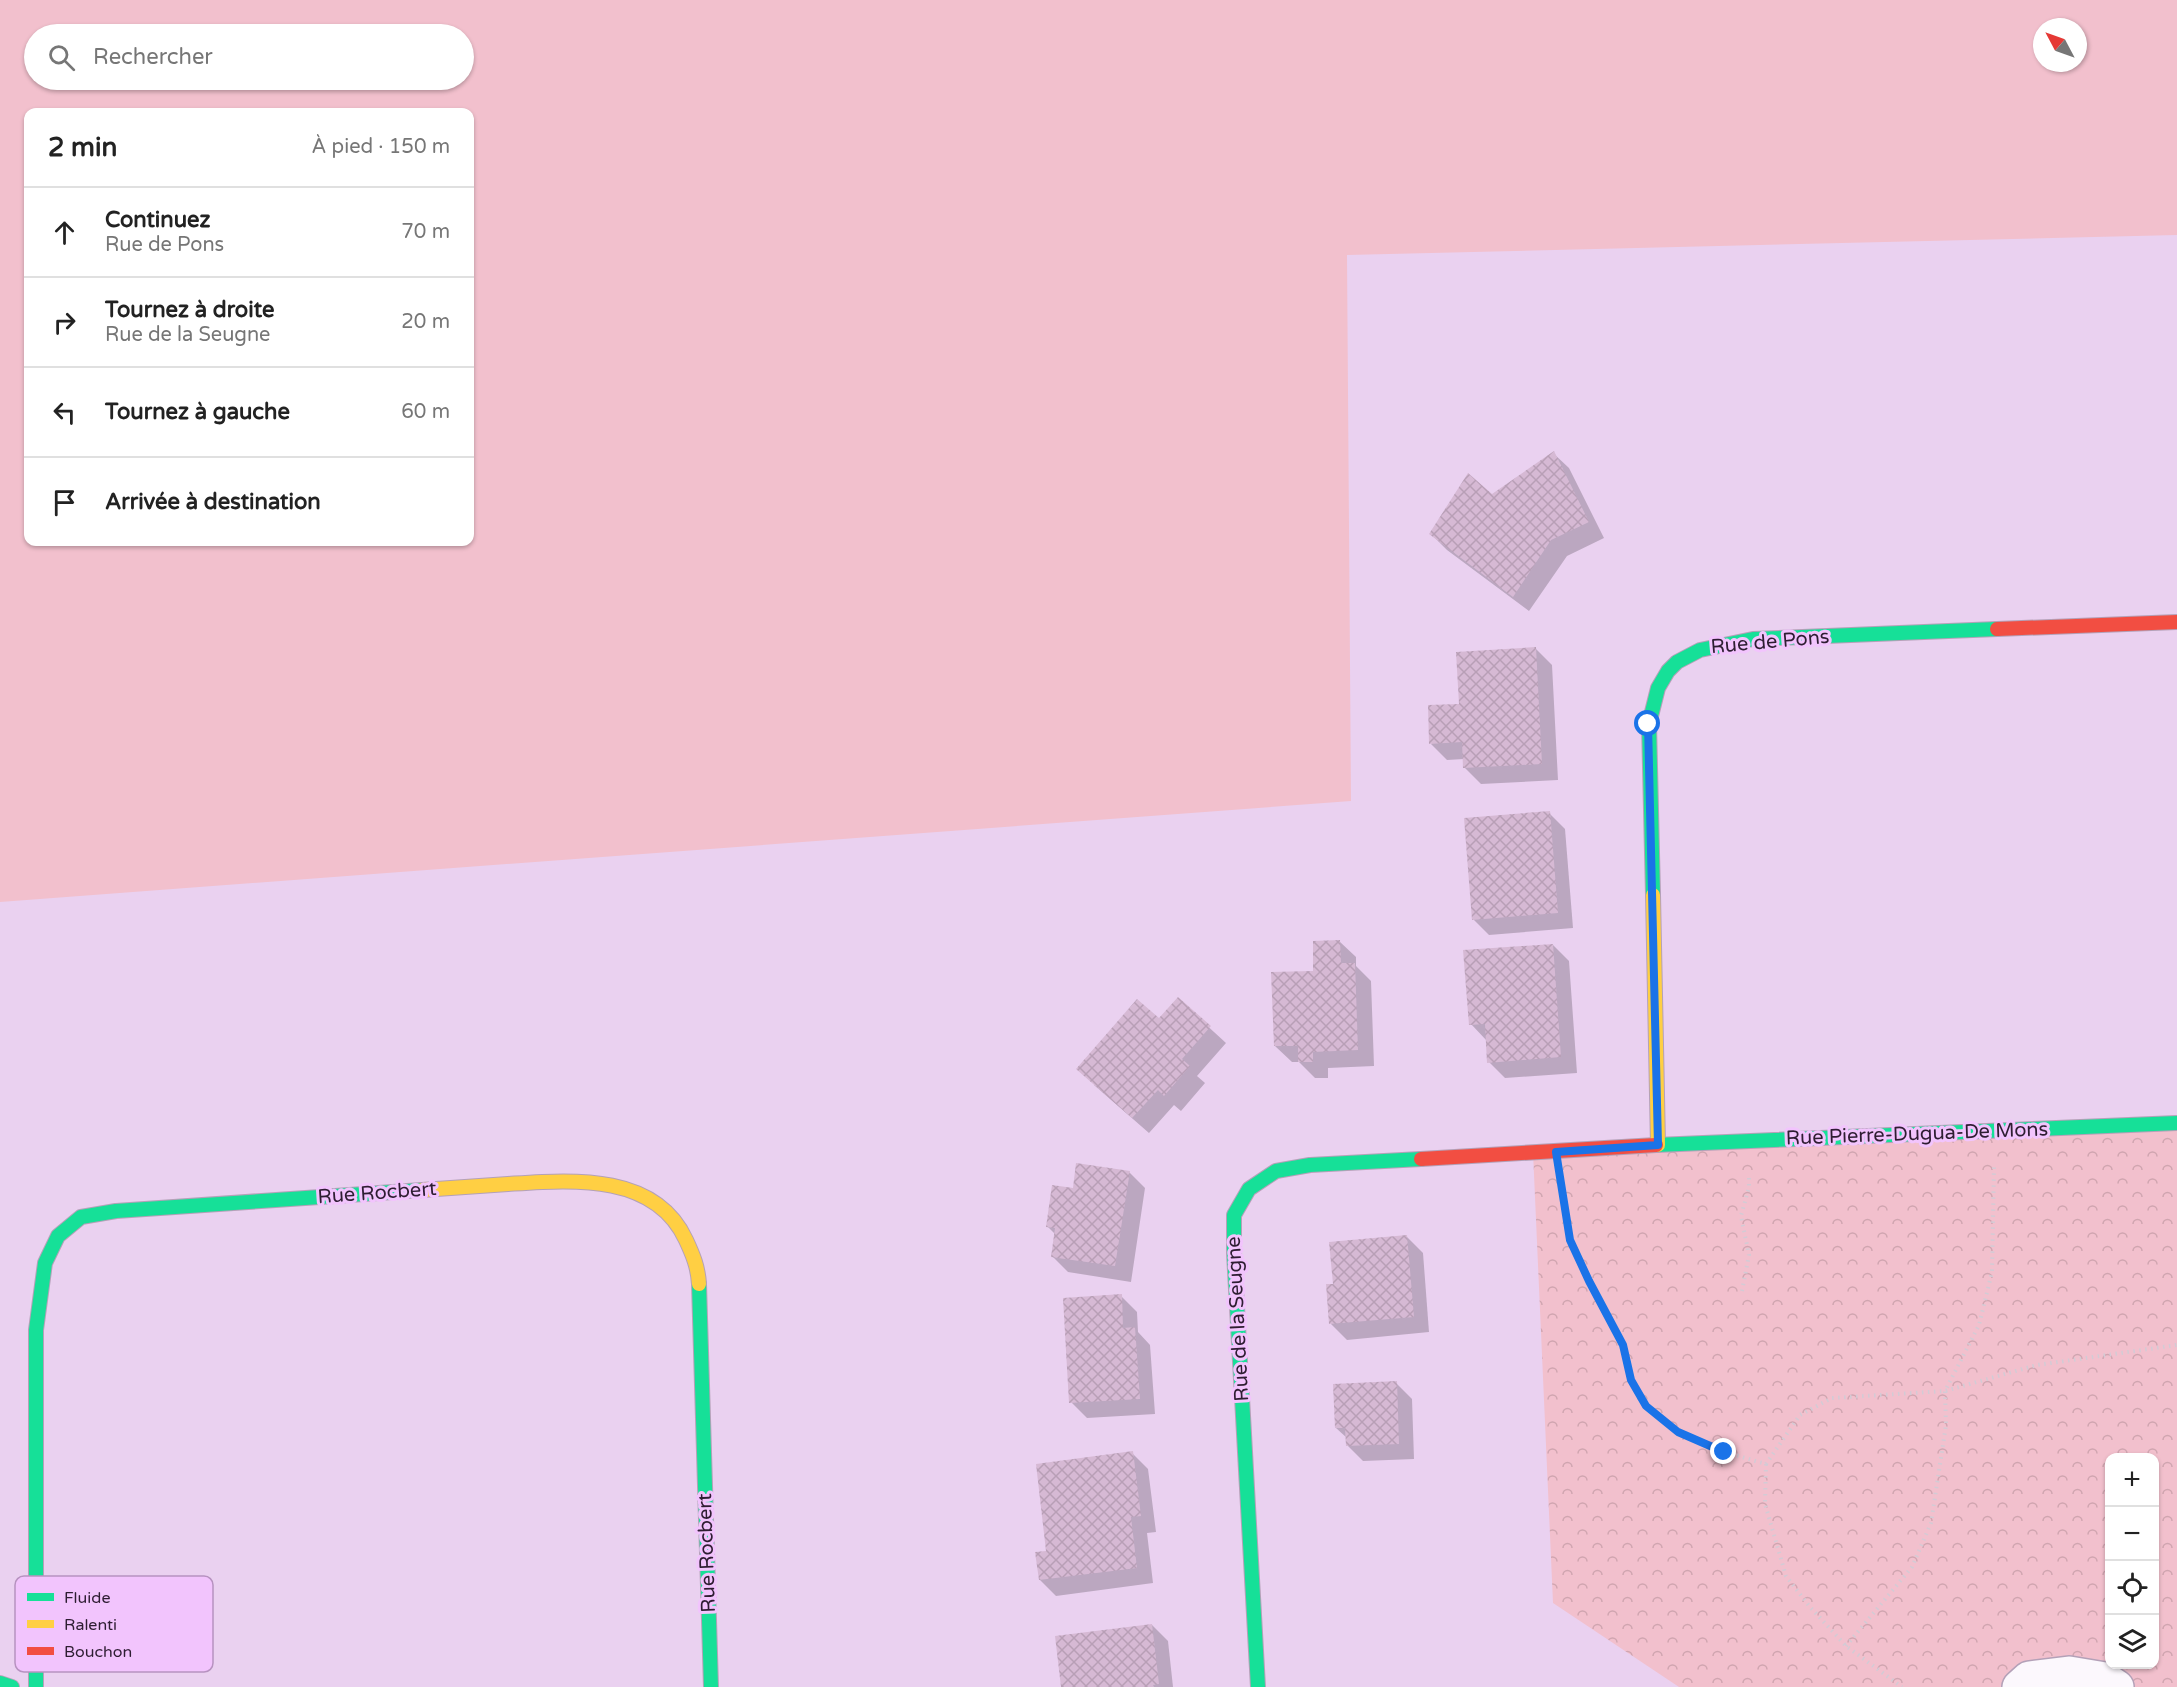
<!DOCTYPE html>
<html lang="fr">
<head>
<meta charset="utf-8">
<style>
  :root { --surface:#fff; --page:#f6f6f6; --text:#222; --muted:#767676; --line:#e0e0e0 }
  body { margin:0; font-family:"Varela Round",sans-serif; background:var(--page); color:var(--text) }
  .controls { position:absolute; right:18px; bottom:18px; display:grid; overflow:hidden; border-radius:12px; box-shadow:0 2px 4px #0004 }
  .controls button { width:54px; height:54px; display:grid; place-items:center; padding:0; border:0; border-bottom:2px solid var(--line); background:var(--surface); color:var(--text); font:30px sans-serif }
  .compass { position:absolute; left:2033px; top:18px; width:54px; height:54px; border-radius:50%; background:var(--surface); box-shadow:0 2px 4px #0004; rotate:311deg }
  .stop { position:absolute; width:18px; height:18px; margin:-14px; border:4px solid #1a73e8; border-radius:50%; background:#fff }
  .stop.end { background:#1a73e8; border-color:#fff; box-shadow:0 2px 6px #0008 }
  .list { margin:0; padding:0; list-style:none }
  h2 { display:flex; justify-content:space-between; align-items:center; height:78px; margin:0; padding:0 24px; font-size:26px }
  h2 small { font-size:20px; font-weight:400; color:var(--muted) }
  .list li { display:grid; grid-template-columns:39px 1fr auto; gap:18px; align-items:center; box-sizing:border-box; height:90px; padding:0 24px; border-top:2px solid var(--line) }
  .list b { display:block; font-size:22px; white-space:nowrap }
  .list p { margin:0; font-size:20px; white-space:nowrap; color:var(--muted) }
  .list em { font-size:20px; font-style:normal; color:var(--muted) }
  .icon { flex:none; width:33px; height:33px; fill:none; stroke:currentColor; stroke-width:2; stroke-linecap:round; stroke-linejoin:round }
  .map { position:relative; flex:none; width:2177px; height:1687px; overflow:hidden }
  .search { position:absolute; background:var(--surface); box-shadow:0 2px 4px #0004; left:24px; top:24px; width:450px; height:66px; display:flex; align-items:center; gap:15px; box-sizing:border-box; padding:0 21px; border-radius:33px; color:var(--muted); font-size:22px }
  .panel { position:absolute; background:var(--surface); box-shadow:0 2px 4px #0004; left:24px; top:108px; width:450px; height:438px; border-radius:12px }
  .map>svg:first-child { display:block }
  .grass { fill:#f2c0cd; fill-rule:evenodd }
  .park { fill:url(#park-crowns); fill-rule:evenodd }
  .shadow { fill:#0003 }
  .building { fill:url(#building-cross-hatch) }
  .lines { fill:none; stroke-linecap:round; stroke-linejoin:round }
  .street-casing { stroke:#b4a1b8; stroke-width:36 }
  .fast-casing { stroke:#b4a1b8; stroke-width:16 }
  .slow-casing { stroke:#b4a1b8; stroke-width:16 }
  .jam-casing { stroke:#b4a1b8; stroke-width:16 }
  .path { stroke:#d3cbd5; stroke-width:4; stroke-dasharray:1.5 4.5; stroke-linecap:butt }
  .street { stroke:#fcf8fd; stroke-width:33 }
  .fast { stroke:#16e098; stroke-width:14 }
  .slow { stroke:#ffcf43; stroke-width:14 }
  .jam { stroke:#f24e42; stroke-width:14 }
  .route { stroke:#1a73e8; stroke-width:8 }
  .labels { text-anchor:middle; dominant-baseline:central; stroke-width:6; stroke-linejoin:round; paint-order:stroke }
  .street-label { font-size:20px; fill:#2e1d32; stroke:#f2c4fd }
  .key { fill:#f2c4fd; stroke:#b792c0; stroke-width:1.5 }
  .key-label { font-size:16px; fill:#2e1d32 }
</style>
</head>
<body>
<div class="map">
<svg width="2177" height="1687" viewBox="0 0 2177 1687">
  <defs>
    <pattern id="park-crowns" width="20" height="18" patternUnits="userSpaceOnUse" patternTransform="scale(1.5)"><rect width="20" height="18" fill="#f2c0cd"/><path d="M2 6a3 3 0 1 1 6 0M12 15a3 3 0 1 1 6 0" fill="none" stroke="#d0a5b0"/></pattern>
    <pattern id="building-cross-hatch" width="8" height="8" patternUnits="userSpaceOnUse" patternTransform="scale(1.5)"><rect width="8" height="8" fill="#d6b9d4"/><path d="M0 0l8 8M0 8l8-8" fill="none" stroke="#b89fb6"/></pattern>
  </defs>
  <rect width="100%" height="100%" fill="#ead1f0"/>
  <!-- grass -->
  <path class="grass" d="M0,0H2177V235L1347,255L1351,801L0,902ZM2042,27H2078V63H2042ZM34,34H464V80H34ZM28,112H470V542H28Z"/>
  <!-- park -->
  <path class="park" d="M2177,1123V1687H1679L1553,1603L1533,1152ZM2110,1458H2154V1664H2110Z"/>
  <!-- shadow -->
  <g class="shadow">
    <path d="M1553,453L1569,468L1604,538L1567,556L1529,611L1447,550L1431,534L1492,496Z"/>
    <path d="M1536,649L1552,665L1558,780L1481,784L1465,768L1464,759L1447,760L1431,744Z"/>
    <path d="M1549,813L1565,829L1573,928L1489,935L1473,919Z"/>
    <path d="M1339,941L1356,957V966L1371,981L1374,1066L1328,1068V1078H1315L1299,1062H1292L1275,1046L1315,972Z"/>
    <path d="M1553,945L1569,961L1577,1073L1505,1078L1489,1062L1487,1041L1471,1024Z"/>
    <path d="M1178,999L1226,1043L1197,1076L1205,1083L1181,1111L1174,1105L1149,1133L1094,1085L1160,1020Z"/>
    <path d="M1129,1172L1145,1188L1131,1282L1068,1272L1052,1256L1055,1234L1047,1226Z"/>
    <path d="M1407,1237L1423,1253L1429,1332L1347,1340L1331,1324L1334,1285Z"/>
    <path d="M1121,1296L1137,1312L1138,1332L1150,1345L1155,1414L1087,1418L1071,1402Z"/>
    <path d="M1396,1383L1412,1399L1414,1459L1363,1461L1347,1445V1438L1336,1428Z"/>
    <path d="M1132,1453L1148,1469L1156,1532L1147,1533L1153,1583L1056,1596L1040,1580Z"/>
    <path d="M1152,1625L1168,1641L1173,1687H1063Z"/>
  </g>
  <!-- building -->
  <g class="building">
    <path d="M1554,451L1589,522L1551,540L1513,597L1429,534L1468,473L1492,494Z"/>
    <path d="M1536,647L1542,764L1463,768L1462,742L1429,744L1428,705L1459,704L1456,652Z"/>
    <path d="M1550,811L1558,913L1472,920L1464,818Z"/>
    <path d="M1340,940L1341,963H1355L1358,1050L1313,1052V1062H1298V1046H1274L1271,972L1313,971V941Z"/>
    <path d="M1553,944L1561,1057L1487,1063L1485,1024L1469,1025L1463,950Z"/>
    <path d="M1178,997L1211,1026L1182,1059L1190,1066L1164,1096L1158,1090L1132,1118L1076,1069L1137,999L1159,1018Z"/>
    <path d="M1076,1163L1130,1171L1115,1266L1051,1257L1055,1228L1046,1227L1052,1185L1073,1188Z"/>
    <path d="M1407,1235L1414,1317L1329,1324L1326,1284H1333L1329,1242Z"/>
    <path d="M1122,1294L1123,1328L1135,1327L1140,1399L1069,1403L1063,1298Z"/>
    <path d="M1397,1381L1399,1444L1346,1446L1345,1428H1335L1333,1384Z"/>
    <path d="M1133,1451L1141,1516L1131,1517L1137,1568L1039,1580L1035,1552L1046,1551L1036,1464Z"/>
    <path d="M1152,1624L1159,1684L1153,1685L1154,1687H1061L1055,1636Z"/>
  </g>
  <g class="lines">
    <!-- street casing -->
    <g class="street-casing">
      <path id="street" d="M2019,1687L2029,1678L2069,1673L2105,1679L2117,1687"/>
    </g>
    <!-- fast casing -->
    <g class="fast-casing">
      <g id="fast">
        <path d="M1653,895L1649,724L1658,688L1668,671L1677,662L1700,650L1753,639L1997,629"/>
        <path d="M1656,1145L2177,1123"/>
        <path d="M699,1284L711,1687"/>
        <path d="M0,1683L12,1687"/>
        <path d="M36,1687V1330L45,1263L58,1236L81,1217L116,1211L422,1190"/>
        <path d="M1258,1687L1234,1253V1215L1249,1189L1276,1171L1310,1165L1421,1159"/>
      </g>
    </g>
    <!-- slow casing -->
    <g class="slow-casing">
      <g id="slow">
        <path d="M1653,895L1658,1145"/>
        <path d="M422,1190C450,1188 479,1186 508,1184C570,1180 655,1172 686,1240C693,1255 698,1267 699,1284"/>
      </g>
    </g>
    <!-- jam casing -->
    <g class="jam-casing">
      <g id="jam">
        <path d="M1997,629L2177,622"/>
        <path d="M1421,1159L1656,1145"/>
      </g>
    </g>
    <!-- path -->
    <g class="path">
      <path d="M1561,1187C1564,1204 1564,1225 1570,1242C1584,1278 1608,1309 1623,1344C1632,1365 1630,1390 1648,1407C1681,1439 1723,1452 1766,1464L1800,1415L1832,1398L1945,1391L2037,1365L2177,1345"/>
      <path d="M1742,1291L1749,1255L1741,1216L1749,1187V1178"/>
      <path d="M1766,1464L1765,1504L1786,1576L1810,1607L1846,1646L1902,1687"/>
      <path d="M1846,1646L1912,1567L1931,1523L1946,1425L1945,1391L1979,1325L1992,1272L1994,1166"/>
    </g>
    <!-- street -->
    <use href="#street" class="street"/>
    <!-- fast -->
    <use href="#fast" class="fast"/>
    <!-- slow -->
    <use href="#slow" class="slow"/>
    <!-- jam -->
    <use href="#jam" class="jam"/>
  </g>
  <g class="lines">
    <!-- route -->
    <path class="route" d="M1648,724L1658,1145L1556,1152L1570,1240L1589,1281L1623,1345L1631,1380L1646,1406L1678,1432L1724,1452"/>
  </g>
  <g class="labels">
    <!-- street labels -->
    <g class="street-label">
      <text transform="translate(1770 642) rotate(-5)">Rue de Pons</text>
      <text transform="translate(1917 1134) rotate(-2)">Rue Pierre-Dugua-De Mons</text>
      <text transform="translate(377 1193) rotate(-4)">Rue Rocbert</text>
      <text transform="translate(1238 1319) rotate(-93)">Rue de la Seugne</text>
      <text transform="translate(707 1553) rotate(-92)">Rue Rocbert</text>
    </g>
  </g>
  <!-- legend -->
  <rect x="15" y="1576" width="198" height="96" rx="9" class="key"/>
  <rect x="27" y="1593" width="27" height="8" fill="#16e098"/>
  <rect x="27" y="1620" width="27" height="8" fill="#ffcf43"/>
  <rect x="27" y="1647" width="27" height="8" fill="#f24e42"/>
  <g class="key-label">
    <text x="64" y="1603">Fluide</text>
    <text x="64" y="1630">Ralenti</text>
    <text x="64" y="1657">Bouchon</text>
  </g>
</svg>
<div class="controls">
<button>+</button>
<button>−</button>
<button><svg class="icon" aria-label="locate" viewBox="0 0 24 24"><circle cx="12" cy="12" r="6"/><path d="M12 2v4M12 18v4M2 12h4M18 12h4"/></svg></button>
<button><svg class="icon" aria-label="layers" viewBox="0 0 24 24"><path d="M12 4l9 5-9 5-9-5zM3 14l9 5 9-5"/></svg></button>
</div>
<svg class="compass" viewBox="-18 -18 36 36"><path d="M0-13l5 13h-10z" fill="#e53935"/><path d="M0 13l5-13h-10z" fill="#767676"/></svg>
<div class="stop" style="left:1648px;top:724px"></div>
<div class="stop end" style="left:1724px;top:1452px"></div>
<div class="search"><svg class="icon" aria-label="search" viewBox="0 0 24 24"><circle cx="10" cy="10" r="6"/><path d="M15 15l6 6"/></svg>Rechercher</div>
<section class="panel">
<h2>2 min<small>À pied · 150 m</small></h2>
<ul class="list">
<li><svg class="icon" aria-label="ahead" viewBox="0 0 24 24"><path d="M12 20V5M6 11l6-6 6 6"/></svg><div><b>Continuez</b><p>Rue de Pons</p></div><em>70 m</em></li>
<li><svg class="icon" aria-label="right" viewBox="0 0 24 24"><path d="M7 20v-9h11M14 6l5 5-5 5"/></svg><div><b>Tournez à droite</b><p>Rue de la Seugne</p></div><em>20 m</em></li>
<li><svg class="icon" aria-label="left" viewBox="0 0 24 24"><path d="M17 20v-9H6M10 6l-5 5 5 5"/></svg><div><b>Tournez à gauche</b></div><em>60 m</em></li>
<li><svg class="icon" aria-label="arrive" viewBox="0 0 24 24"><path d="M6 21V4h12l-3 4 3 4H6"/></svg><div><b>Arrivée à destination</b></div></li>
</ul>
</section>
</div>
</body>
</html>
